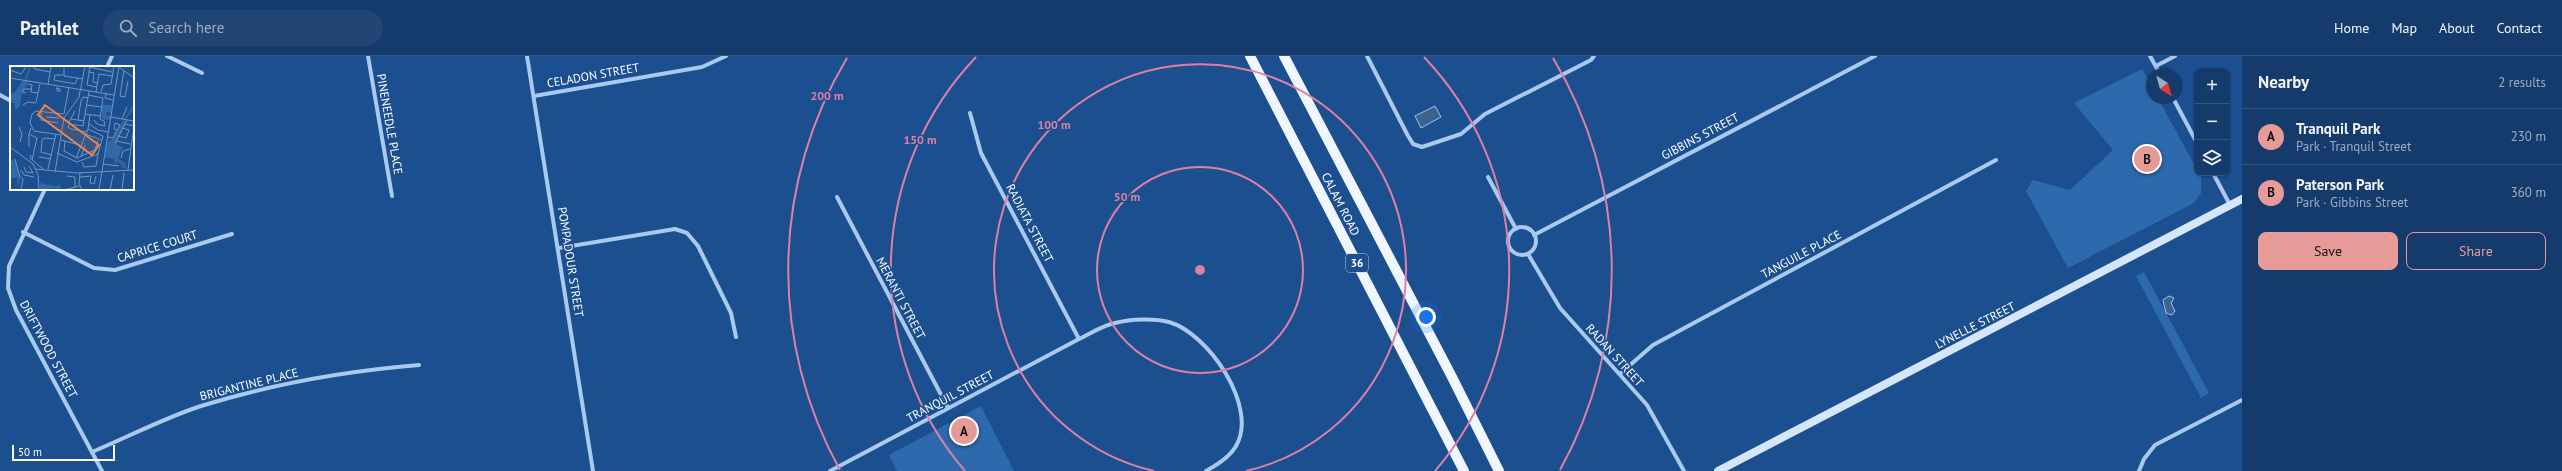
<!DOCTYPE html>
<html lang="en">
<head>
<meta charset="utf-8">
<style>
  :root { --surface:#143b6b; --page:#214673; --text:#f1f3f6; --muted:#9dadc1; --line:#33557e; --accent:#e69b98 }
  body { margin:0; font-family:"PT Sans",sans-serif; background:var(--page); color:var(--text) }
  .controls { position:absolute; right:12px; top:12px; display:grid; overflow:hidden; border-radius:8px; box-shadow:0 1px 3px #0004 }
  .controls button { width:36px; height:36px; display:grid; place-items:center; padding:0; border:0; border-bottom:1px solid var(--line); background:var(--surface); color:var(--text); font:20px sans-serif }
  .compass { position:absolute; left:2146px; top:12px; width:36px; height:36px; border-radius:50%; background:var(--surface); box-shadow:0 1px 3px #0004; rotate:143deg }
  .scale { position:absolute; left:12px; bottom:10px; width:103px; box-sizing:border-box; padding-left:4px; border:2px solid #fff; border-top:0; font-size:11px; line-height:14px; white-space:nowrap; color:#fff; -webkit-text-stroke:3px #1b4f8f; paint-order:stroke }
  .you { position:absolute; left:1426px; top:261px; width:14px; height:14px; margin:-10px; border:3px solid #fff; border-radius:50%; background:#1a73e8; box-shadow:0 0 0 6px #1a73e833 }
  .badge { display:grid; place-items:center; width:26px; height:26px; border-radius:50%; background:var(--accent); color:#111; font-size:13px; font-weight:700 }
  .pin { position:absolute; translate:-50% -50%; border:2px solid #fff; box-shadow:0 1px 4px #0006 }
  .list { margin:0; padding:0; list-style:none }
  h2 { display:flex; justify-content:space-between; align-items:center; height:52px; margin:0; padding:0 16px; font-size:17px }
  h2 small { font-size:13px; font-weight:400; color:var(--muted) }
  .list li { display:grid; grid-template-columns:26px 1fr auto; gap:12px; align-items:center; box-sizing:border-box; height:56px; padding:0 16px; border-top:1px solid var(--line) }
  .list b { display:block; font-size:15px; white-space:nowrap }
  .list p { margin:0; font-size:13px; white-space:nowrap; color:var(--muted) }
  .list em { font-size:13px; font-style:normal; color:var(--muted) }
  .actions { display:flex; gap:8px; padding:12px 16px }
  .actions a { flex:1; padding:9px 0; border:1px solid var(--accent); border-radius:8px; text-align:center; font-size:14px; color:var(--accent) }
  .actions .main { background:var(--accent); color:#111 }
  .icon { flex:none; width:22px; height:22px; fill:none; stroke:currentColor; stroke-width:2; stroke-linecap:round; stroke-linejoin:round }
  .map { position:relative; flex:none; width:2242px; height:415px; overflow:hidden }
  header { display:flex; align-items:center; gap:24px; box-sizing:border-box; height:56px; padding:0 20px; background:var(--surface); border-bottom:1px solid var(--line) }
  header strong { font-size:19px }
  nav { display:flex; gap:22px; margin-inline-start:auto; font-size:14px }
  .search { width:280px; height:36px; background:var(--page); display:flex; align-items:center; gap:10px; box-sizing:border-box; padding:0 14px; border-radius:22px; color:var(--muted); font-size:15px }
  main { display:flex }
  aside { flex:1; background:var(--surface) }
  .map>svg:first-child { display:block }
  .green { fill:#2e69ad }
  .water { fill:#3c6290; stroke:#9cc4f0 }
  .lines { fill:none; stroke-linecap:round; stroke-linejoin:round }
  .street { stroke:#a9c9ee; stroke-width:4 }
  .secondary { stroke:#d6e6fa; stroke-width:8 }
  .primary { stroke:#f0f6ff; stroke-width:10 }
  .ring { fill:none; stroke:#dd80a5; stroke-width:2 }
  .labels { text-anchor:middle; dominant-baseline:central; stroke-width:3.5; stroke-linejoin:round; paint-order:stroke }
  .shield { fill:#1b4f8f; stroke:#bbcadd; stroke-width:1 }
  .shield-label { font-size:11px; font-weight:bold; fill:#fff }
  .street-label { font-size:12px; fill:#fff; stroke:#1b4f8f }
  .inset-river { fill:none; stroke:#3c6290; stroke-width:2 }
  .inset-road { fill:none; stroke:#7695bc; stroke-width:1 }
  .view { fill:#ee8249; fill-opacity:0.15; stroke:#ee8249; stroke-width:2 }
  .inset-edge { fill:none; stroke:#fff; stroke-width:2 }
  .centre { fill:#dd80a5; stroke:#1b4f8f; stroke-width:2 }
  .ring-label { font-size:12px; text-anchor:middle; font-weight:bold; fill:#dd80a5; stroke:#1b4f8f; stroke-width:3.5; stroke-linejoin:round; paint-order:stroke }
</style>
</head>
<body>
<header>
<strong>Pathlet</strong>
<div class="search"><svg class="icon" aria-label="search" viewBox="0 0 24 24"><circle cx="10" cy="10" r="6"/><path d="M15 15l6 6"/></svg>Search here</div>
<nav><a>Home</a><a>Map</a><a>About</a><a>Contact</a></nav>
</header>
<main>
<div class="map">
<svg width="2242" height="415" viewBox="0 0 2242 415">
  <rect width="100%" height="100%" fill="#1b4f8f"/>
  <!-- green -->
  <g class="green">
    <path d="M2142,13L2152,30V42H2158L2201,121V137L2194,147L2068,212L2026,135L2033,124L2070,134L2113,94L2074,47Z"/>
    <path d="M2144,216L2209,337L2201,342L2136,220Z"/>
    <path d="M981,350L1014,415H897L889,399Z"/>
  </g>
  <!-- water -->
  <g class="water">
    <path d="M1435,50L1441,61L1421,72L1415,60Z"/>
    <path d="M2169,240L2174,242L2171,247L2175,255L2172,259L2166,257L2163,244Z"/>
  </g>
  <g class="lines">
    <!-- street -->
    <g class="street">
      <path d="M167,0L202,17"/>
      <path d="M368,0L392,140"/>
      <path d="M527,0L593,415"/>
      <path d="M1367,0L1407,78L1413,88L1422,91L1461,78L1485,58L1591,4L1594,0"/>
      <path d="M2150,0L2160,18"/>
      <path d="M2156,10L2175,0"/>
      <path d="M107,11L112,0"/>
      <path d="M0,39L11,45"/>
      <path d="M534,40L702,11L726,0"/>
      <path d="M2173,42L2197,87"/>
      <path d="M970,57L981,97L1079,283"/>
      <path d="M2213,117L2230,149"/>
      <path d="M1488,121L1516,173"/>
      <path d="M45,133L9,210L8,232L16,254L102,415"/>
      <path d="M837,141L948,352"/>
      <circle cx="1522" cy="185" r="14"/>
      <path d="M23,176L94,212L115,214L232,178"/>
      <path d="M1534,179L1875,0"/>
      <path d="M559,192L675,173L687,177L698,190L731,257L736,281"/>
      <path d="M1528,198L1560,252L1647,349L1684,415"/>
      <path d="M1621,317L1653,289L1996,104"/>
      <path d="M92,396C128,381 164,362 201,350C272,328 346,315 419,309"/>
      <path d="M830,415L1079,283C1090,278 1103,269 1115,267C1131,263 1154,262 1169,266C1208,277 1259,351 1236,390C1230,401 1217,409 1206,415"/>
      <path d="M2139,415L2144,403L2155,389L2242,344"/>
    </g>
    <!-- secondary -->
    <path class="secondary" d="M1718,415L2242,143"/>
    <!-- primary -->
    <g class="primary">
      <path d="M1250,0L1464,415"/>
      <path d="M1284,0L1452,321L1499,415"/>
    </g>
  </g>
  <!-- distance rings -->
  <g class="ring">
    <circle cx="1200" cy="214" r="103"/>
    <path d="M1154 415A206 206 0 1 1 1246 415"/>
    <path d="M965 415A309 309 0 0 1 976 1M1424 1A309 309 0 0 1 1435 415"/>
    <path d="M840 414A412 412 0 0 1 847 2M1553 2A412 412 0 0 1 1560 414"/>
  </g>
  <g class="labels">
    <!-- shield labels -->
    <rect class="shield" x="1346" y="198" width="22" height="18" rx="3"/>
    <g class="shield-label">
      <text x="1357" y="207">36</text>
    </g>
    <!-- street labels -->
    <g class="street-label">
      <text transform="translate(593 19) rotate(-10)">CELADON STREET</text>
      <text transform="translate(390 68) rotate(80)">PINENEEDLE PLACE</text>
      <text transform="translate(1700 80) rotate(-28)">GIBBINS STREET</text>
      <text transform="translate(1341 148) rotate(63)">CALAM ROAD</text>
      <text transform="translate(1030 167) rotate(62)">RADIATA STREET</text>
      <text transform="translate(157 190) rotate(-17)">CAPRICE COURT</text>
      <text transform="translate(1801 198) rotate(-28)">TANGUILE PLACE</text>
      <text transform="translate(571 206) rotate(81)">POMPADOUR STREET</text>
      <text transform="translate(901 242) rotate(62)">MERANTI STREET</text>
      <text transform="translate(1975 269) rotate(-27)">LYNELLE STREET</text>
      <text transform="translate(49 293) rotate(62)">DRIFTWOOD STREET</text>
      <text transform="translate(1615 299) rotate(48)">RADAN STREET</text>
      <text transform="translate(249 328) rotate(-14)">BRIGANTINE PLACE</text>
      <text transform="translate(950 340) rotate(-28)">TRANQUIL STREET</text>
    </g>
  </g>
  <!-- overview -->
  <g transform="translate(10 10)">
    <rect width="124" height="124" fill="#1b4f8f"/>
    <path d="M13,14L18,15L17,19L12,26L10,40L7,43L4,42L5,37L0,36V28L5,26ZM92,39H102L101,47L97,46L96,49L100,50V54L92,53ZM113,54L115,57L106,78L113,81L108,93L114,96L117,102H115L110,101L112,100L108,95L105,99L104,93L95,91L97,77L103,72ZM0,93L5,95L10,112L8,124L7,111L0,113ZM30,112V117L44,120H49L50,117L51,124L44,122L30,124Z" fill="#2e69ad"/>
    <path class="inset-river" d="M16,13L20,0M116,52L124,40M115,55L102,75L101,86L116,102"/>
    <path class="inset-road" d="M23,0L25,3L40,6M80,0L77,19L87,21M79,1L102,6M109,1L124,12M54,2V10L73,13M0,4L11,8L17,0M114,4L110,30L115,31L118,15M79,6L84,7L83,16L88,17M53,9H45L44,14L65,18L68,12M0,12L104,29M18,18L22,19L21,26L28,27M38,19L41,0M46,22H47L50,23V25H47V22M86,26L89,8L102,10M91,26L93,19L101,18L104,0M16,27L12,26L14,23H21M96,28L95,32L103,34M78,29L93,32L90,53L95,56L94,60M26,36L30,18M13,39L18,36L26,37M77,39L91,41M31,45V54L48,57M75,48L90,50M36,51L49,52M101,51L124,55M61,53L74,55M112,53L117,41M68,54L71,35L73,31L78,32M84,54L87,58L95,60M59,56L65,45M79,58L88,64L98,66M115,58L124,60L118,104M9,61L12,68L10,76M21,62L19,68L27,72L22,94M61,63L58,61L59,58L73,60L79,25M61,63L77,66M75,68L92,74M51,69L24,65L20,57L22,48L26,45L54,48L59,21M108,70L116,72L119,64L113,62M98,71L103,72L107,64L110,59L105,57L104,63L107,64M51,74L70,79M55,75L54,85L67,92L85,84L88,74M106,75L120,78M105,78L117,54M0,81L23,98L28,109L29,124M19,81V68M47,87L67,96L88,88L93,70L78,63M21,89L20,92L33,103M42,89L31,86L32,74L34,72L45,73M29,91L41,93M71,91L75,79M66,92L78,63L80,49M111,92L113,85L120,83M5,93L10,111M72,96L74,101L86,100L88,88M93,98L109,100M14,101L16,106L23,107L19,100M25,103L67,107L124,104M38,103L46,68M11,104L14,109L24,111M45,106L54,52L69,31L75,0M70,107L69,118L72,124M57,110L65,111V121M10,111L13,113L11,124M70,111L81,110L80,117L84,118L86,110M54,124L69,120M89,124L109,0M100,124L103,109M112,124L114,107"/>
    <path class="view" d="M35,39L89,79L82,89L28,49Z"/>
    <rect width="124" height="124" class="inset-edge"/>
  </g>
  <circle cx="1200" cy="214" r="6" class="centre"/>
  <g class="ring-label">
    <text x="827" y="44">200 m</text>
    <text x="1054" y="73">100 m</text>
    <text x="920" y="88">150 m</text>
    <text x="1127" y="145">50 m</text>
  </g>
</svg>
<div class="controls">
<button>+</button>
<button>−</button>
<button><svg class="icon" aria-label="layers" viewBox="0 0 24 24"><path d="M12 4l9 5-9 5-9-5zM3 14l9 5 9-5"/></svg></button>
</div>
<svg class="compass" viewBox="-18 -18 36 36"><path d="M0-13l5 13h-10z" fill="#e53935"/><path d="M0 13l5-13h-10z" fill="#9dadc1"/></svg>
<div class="scale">50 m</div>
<div class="you"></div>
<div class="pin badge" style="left:964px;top:375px">A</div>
<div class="pin badge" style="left:2147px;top:103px">B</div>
</div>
<aside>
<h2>Nearby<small>2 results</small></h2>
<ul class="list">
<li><span class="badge">A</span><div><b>Tranquil Park</b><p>Park · Tranquil Street</p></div><em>230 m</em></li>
<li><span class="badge">B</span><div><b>Paterson Park</b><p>Park · Gibbins Street</p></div><em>360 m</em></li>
</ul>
<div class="actions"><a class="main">Save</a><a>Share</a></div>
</aside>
</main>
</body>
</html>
